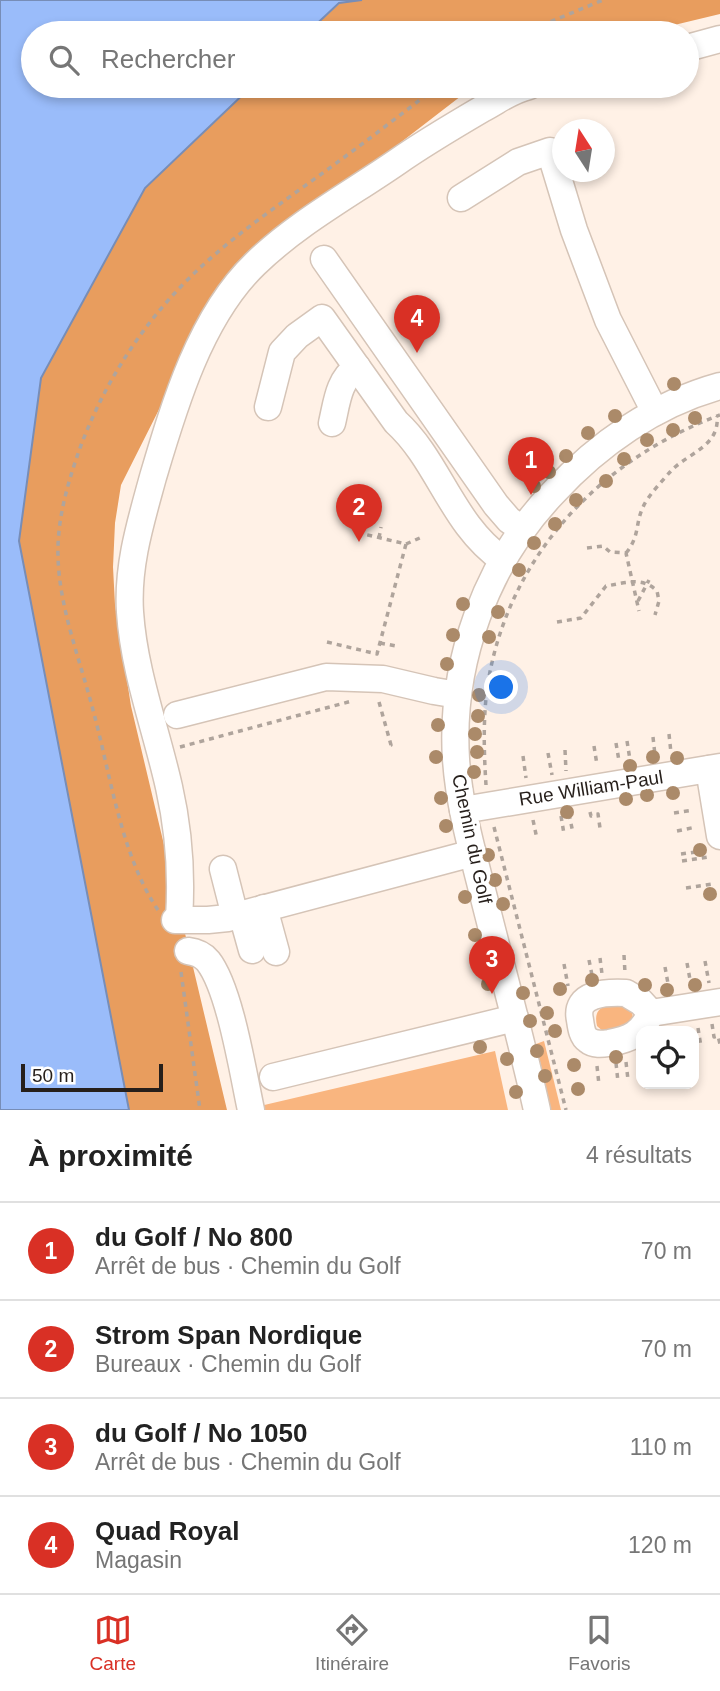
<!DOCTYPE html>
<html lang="fr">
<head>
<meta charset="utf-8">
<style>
  :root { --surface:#fff; --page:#f2f2f2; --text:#222; --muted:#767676; --line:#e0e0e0; --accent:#d93025 }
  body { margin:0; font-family:Arial,sans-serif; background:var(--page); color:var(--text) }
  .controls { position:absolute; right:21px; bottom:21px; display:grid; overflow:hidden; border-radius:14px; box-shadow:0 4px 10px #0003 }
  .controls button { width:63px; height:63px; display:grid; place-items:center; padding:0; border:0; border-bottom:2px solid var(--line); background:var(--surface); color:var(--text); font:35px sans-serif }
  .compass { position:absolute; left:552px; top:119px; width:63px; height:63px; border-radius:50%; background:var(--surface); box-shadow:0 4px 10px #0003; rotate:348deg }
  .scale { position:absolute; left:21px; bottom:18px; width:142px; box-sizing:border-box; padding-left:7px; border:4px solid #261f1b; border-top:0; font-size:19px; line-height:24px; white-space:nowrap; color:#261f1b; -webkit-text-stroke:5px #fff; paint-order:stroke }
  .you { position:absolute; left:502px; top:688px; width:24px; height:24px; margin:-18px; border:5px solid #fff; border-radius:50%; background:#1a73e8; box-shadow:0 0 0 10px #1a73e833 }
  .badge { display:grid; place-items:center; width:46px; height:46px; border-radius:50%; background:var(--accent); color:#fff; font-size:23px; font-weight:700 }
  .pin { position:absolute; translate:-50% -58px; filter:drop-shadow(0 2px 4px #0008) }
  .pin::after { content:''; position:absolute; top:37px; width:24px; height:21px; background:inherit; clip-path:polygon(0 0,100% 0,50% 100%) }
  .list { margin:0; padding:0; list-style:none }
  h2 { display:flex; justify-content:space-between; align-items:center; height:91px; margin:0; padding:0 28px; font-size:30px }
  h2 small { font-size:23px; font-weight:400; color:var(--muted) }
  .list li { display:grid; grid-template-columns:46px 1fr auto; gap:21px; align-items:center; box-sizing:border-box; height:98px; padding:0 28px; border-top:2px solid var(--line) }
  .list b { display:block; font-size:26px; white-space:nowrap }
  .list p { margin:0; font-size:23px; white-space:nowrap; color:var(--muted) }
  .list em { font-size:23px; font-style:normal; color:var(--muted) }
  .icon { flex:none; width:38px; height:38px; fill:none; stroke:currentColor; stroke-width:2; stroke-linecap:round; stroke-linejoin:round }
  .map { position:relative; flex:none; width:720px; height:1110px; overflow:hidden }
  .search { position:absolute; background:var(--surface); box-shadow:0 4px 10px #0003; left:21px; right:21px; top:21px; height:77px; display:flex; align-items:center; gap:18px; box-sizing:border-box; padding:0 24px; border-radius:38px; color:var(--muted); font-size:26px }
  .sheet { height:483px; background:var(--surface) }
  nav { display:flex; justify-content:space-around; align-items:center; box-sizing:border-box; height:98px; border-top:2px solid var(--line); background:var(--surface); font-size:19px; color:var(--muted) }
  nav a { display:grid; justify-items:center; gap:4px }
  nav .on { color:var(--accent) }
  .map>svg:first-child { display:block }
  .green { fill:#f9b57f }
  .forest { fill:#e89d5e }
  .water { fill:#9abcfa; stroke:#778db7; stroke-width:2 }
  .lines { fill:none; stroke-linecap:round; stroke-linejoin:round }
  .minor-casing { stroke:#d5c4b7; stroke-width:29 }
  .path { stroke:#afa49c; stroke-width:3.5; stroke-dasharray:5 5; stroke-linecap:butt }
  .minor { stroke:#fff; stroke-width:26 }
  .tree { fill:#ab8a69 }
  .labels { text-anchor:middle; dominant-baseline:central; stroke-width:7; stroke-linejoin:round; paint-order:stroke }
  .street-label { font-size:19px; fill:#261f1b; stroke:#fff }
</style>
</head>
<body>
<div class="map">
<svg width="720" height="1110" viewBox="0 0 720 1110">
  <rect width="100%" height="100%" fill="#fff1e6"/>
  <!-- green -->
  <g class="green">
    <path d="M618,1003C630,1007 636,1012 631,1026L605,1033L597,1026C593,1008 603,1006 618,1003Z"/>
    <path d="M544,1041L561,1110H551L536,1044Z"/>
    <path d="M495,1051L508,1110H260V1106Z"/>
  </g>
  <!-- forest -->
  <g class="forest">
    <path d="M362,0H720V14L641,33H307L340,3Z"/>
    <path d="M252,86H474L247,261L193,342L121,485L115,523L113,567L115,605L131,706L227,1110H129L19,541L41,378L145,188Z"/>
  </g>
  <!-- water -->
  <path class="water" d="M0,0H362L339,3L307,33H33V86H252L145,188L41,378L19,541L129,1110H0Z"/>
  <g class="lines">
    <!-- minor casing -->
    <g class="minor-casing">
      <g id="minor">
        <path d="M687,48L720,39"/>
        <path d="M461,198L518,162L550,151L574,230L608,320L655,412"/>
        <path d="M324,259L496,505L509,520L522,529"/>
        <path d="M268,407L282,352L297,336L322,318L396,422C439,461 452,525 503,560"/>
        <path d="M332,423C337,402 338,381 357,367"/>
        <path d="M177,715L326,677L383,679L434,691L458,695"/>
        <path d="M709,769L720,836"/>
        <path d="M463,810L720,767"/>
        <path d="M223,869L235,916"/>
        <path d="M264,908L276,952"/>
        <path d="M242,914L252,950"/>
        <path d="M179,919C182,874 179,831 169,787C156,729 134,672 130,612C127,565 141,521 153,477C174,406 200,317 255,264C296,224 349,195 397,162C424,143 453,126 482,109C499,100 511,90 529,86"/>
        <path d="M175,920H208L228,918L473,853"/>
        <path d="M188,951C196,952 203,955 208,961C230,989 243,1073 251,1110"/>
        <path d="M626,993L641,1002L651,1013C641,1034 631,1039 609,1043C602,1044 594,1045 588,1040C582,1036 581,1027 580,1020C574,993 606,992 626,993Z"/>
        <path d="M651,1013L720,1002"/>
        <path d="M273,1077L515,1018"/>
        <path d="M537,1110C521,1038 501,966 483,894C472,850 459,805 456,759C450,663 486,563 553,493C598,444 655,404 720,386"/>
      </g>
    </g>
    <!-- path -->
    <g class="path">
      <path d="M523,33L603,0"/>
      <path d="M379,538L381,527"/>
      <path d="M406,544L422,537"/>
      <path d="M587,548L603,546L610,552L626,553L639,611"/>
      <path d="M626,553C640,536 635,524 643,507C648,496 662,481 670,472C687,453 720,447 717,416"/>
      <path d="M638,601L649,580"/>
      <path d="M557,622L581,618L606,586C625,583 642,576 657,591L659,601L655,615"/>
      <path d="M327,642L377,654L406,544L355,532"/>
      <path d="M380,643L396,646"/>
      <path d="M379,702L391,745L386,746"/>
      <path d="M669,734L671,753"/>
      <path d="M653,737L655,755"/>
      <path d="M627,741L630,760"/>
      <path d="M616,743L619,761"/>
      <path d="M594,746L597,765"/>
      <path d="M180,747L352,701"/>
      <path d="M565,750L566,771"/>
      <path d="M548,753L552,775"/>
      <path d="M523,756L526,778"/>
      <path d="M486,785C484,754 483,721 487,689C506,559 598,460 720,415"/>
      <path d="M590,812L591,816L598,814L600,828"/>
      <path d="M674,813L693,810"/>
      <path d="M569,814L573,833"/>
      <path d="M561,816L564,834"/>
      <path d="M533,820L537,839"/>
      <path d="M494,827L566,1110"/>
      <path d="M677,831L696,827"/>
      <path d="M681,854L703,851"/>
      <path d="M682,861L709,857"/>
      <path d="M686,888L713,884"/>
      <path d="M158,910C121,856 110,772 93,710C80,660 59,607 58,556C57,519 68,482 80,448C106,378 148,315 203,265C239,232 280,204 320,175C360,146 399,116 438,86"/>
      <path d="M624,955L625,973"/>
      <path d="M600,958L602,974"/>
      <path d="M589,960L592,975"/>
      <path d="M705,961L709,983"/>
      <path d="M687,963L691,985"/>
      <path d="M564,964L568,986"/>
      <path d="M665,967L669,989"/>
      <path d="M181,972L200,1110"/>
      <path d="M712,1024L714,1037L718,1036L720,1044"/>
      <path d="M698,1028L701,1047"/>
      <path d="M626,1062L628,1080"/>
      <path d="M616,1063L618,1082"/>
      <path d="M597,1066L599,1085"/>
    </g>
    <!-- minor -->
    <use href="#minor" class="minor"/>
  </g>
  <!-- trees -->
  <g class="tree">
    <circle cx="674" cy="384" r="7"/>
    <circle cx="615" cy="416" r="7"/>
    <circle cx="695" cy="418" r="7"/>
    <circle cx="673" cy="430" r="7"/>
    <circle cx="588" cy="433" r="7"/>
    <circle cx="647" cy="440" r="7"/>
    <circle cx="566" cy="456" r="7"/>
    <circle cx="624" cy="459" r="7"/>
    <circle cx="549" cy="472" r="7"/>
    <circle cx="606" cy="481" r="7"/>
    <circle cx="534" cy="486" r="7"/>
    <circle cx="576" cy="500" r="7"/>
    <circle cx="555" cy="524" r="7"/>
    <circle cx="534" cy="543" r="7"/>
    <circle cx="519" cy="570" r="7"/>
    <circle cx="463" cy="604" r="7"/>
    <circle cx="498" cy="612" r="7"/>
    <circle cx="453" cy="635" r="7"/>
    <circle cx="489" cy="637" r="7"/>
    <circle cx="447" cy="664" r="7"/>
    <circle cx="479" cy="695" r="7"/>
    <circle cx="478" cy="716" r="7"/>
    <circle cx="438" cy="725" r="7"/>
    <circle cx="475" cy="734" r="7"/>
    <circle cx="477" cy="752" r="7"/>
    <circle cx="436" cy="757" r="7"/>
    <circle cx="653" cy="757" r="7"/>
    <circle cx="677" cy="758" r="7"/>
    <circle cx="630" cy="766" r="7"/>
    <circle cx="474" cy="772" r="7"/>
    <circle cx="673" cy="793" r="7"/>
    <circle cx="647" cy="795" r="7"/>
    <circle cx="441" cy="798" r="7"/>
    <circle cx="626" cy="799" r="7"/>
    <circle cx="567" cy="812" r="7"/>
    <circle cx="446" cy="826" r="7"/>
    <circle cx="700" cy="850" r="7"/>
    <circle cx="488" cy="855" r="7"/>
    <circle cx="495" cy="880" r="7"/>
    <circle cx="710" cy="894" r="7"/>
    <circle cx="465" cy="897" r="7"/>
    <circle cx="503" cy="904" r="7"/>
    <circle cx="475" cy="935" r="7"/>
    <circle cx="483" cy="961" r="7"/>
    <circle cx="592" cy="980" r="7"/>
    <circle cx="488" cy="984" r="7"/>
    <circle cx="645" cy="985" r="7"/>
    <circle cx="695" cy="985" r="7"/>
    <circle cx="560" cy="989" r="7"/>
    <circle cx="667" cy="990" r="7"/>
    <circle cx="523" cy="993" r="7"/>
    <circle cx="547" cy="1013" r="7"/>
    <circle cx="530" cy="1021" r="7"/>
    <circle cx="555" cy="1031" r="7"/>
    <circle cx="480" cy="1047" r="7"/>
    <circle cx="537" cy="1051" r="7"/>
    <circle cx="616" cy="1057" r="7"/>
    <circle cx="507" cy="1059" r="7"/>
    <circle cx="574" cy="1065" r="7"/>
    <circle cx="545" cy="1076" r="7"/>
    <circle cx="578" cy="1089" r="7"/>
    <circle cx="516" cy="1092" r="7"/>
  </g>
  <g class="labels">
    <!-- street labels -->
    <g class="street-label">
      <text transform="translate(591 788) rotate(-9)">Rue William-Paul</text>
      <text transform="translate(472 839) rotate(78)">Chemin du Golf</text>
    </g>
  </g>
</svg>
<div class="controls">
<button><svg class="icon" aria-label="locate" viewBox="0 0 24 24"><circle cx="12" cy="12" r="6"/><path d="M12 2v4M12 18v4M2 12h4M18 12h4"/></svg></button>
</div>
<svg class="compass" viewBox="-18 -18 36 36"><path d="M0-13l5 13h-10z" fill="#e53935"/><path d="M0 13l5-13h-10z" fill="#767676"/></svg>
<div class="scale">50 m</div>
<div class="you"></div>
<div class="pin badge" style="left:531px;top:495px">1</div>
<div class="pin badge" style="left:359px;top:542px">2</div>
<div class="pin badge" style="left:492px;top:994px">3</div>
<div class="pin badge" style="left:417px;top:353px">4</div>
<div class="search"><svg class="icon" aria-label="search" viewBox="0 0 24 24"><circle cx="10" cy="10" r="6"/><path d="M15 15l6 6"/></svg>Rechercher</div>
</div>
<section class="sheet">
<h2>À proximité<small>4 résultats</small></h2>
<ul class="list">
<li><span class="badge">1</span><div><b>du Golf / No 800</b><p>Arrêt de bus · Chemin du Golf</p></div><em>70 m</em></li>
<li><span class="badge">2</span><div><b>Strom Span Nordique</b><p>Bureaux · Chemin du Golf</p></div><em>70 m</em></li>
<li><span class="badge">3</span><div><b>du Golf / No 1050</b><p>Arrêt de bus · Chemin du Golf</p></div><em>110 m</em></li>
<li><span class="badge">4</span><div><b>Quad Royal</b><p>Magasin</p></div><em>120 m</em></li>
</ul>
</section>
<nav>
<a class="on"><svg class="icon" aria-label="map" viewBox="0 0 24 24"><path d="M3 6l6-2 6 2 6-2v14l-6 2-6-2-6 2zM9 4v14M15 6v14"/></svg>Carte</a>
<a><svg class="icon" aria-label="directions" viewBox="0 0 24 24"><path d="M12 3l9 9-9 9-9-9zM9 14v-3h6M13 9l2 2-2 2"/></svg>Itinéraire</a>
<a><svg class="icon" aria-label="saved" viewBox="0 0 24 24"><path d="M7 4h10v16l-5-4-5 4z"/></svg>Favoris</a>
</nav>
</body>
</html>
